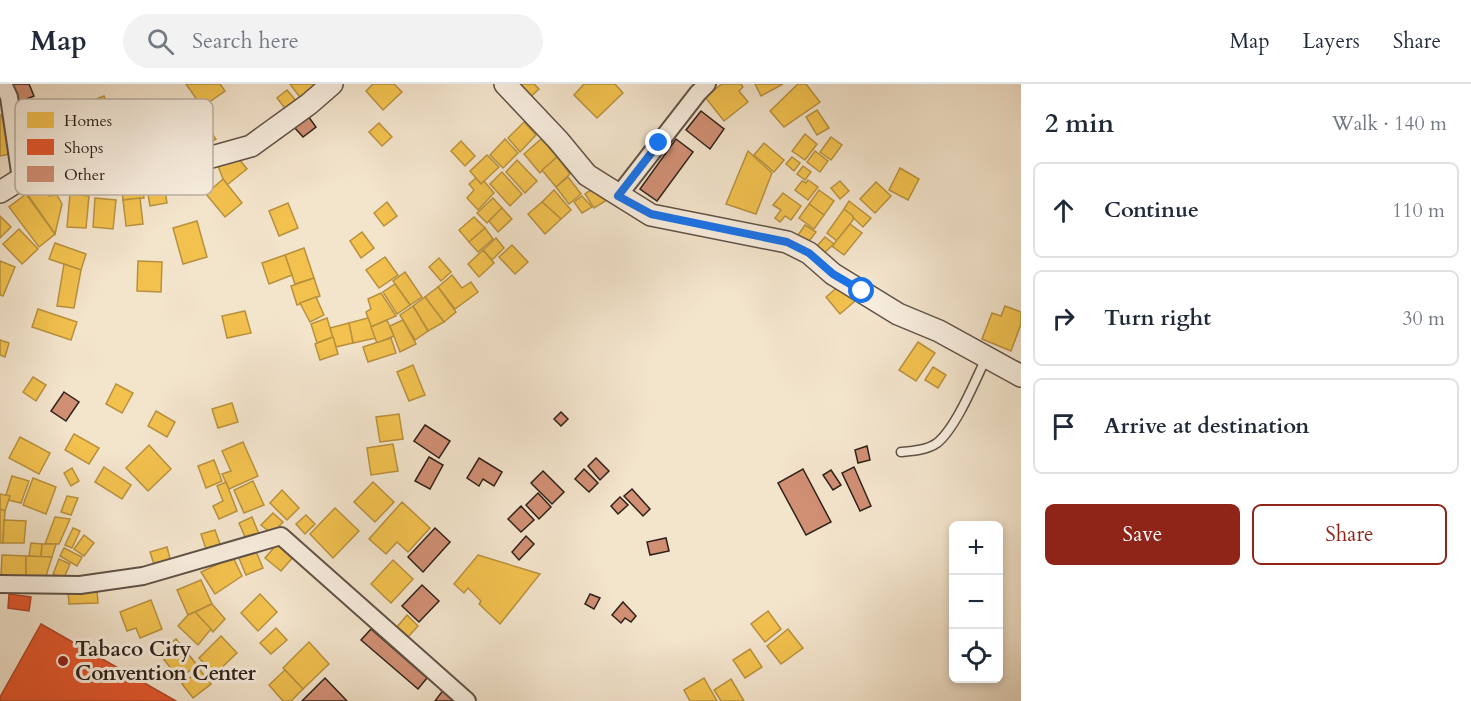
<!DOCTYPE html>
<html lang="en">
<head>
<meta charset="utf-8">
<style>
  :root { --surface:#fff; --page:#f2f2f3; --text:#1f2937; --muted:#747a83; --line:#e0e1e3; --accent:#8f2418 }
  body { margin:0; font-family:Cardo,serif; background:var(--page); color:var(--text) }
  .controls { position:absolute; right:18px; bottom:18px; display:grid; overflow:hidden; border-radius:9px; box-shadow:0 3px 9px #0003 }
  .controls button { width:54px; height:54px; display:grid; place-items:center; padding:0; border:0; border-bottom:2px solid var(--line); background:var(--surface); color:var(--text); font:30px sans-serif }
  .stop { position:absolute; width:18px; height:18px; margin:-14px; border:4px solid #1a73e8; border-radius:50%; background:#fff }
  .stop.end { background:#1a73e8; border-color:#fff; box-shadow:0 2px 6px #0008 }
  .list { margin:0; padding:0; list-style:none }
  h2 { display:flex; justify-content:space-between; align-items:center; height:78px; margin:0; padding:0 24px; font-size:26px }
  h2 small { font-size:20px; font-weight:400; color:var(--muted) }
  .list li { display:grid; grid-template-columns:39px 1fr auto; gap:18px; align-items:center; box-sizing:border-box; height:96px; margin:0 12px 12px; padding:0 12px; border:2px solid var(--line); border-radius:9px }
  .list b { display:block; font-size:22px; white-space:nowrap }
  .list em { font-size:20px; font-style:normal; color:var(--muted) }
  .actions { display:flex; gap:12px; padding:18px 24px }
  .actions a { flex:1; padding:14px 0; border:2px solid var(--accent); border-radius:9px; text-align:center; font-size:21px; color:var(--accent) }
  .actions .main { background:var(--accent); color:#fff }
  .icon { flex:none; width:33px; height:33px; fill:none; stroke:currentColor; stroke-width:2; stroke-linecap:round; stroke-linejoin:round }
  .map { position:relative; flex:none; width:1021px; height:617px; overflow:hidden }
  header { display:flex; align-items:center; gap:36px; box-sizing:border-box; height:84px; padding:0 30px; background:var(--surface); border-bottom:2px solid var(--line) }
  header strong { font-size:28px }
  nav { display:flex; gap:33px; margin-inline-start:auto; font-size:21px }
  .search { width:420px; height:54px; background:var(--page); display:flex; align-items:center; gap:15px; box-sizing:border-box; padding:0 21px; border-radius:33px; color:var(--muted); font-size:22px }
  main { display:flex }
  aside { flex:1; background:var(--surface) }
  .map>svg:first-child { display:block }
  .homes { fill:#f2c14e; stroke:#b8913e; stroke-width:1.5 }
  .shops { fill:#e4572e; stroke:#ae4728; stroke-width:1.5 }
  .building { fill:#d18f74; stroke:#2f221a; stroke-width:1.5 }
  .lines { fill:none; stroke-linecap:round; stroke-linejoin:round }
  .service-casing { stroke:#605246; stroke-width:11 }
  .minor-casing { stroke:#605246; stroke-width:20 }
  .tertiary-casing { stroke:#605246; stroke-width:24 }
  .service { stroke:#f7edde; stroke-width:8 }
  .minor { stroke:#f7edde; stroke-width:16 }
  .tertiary { stroke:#f7edde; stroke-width:21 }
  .route { stroke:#1a73e8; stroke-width:8 }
  .poi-dot { fill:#8f2418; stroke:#f7edde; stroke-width:2 }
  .labels { text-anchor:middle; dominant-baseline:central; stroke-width:6; stroke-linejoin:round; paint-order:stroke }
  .poi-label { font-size:21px; font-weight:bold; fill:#2f221a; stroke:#f7edde; text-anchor:start }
  .key { fill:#f7edde; stroke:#bbb0a3; stroke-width:1.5 }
  .key-label { font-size:16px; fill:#2f221a }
</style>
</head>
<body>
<header>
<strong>Map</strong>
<div class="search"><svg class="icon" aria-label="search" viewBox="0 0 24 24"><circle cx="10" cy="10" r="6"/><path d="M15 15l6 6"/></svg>Search here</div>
<nav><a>Map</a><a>Layers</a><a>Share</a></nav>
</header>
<main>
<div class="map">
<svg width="1021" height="617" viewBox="0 0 1021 617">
  <rect width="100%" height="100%" fill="#f3e4cc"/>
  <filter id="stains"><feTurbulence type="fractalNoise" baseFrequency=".00333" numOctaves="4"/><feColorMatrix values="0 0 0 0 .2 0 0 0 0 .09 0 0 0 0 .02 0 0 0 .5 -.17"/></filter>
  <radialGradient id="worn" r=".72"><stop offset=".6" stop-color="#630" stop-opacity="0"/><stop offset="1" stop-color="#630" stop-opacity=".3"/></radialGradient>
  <!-- homes -->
  <g class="homes">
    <path d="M186,0H220L225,7L202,23Z"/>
    <path d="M290,0H313L317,5L302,16Z"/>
    <path d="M373,0H394L402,8L383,26L366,7Z"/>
    <path d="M519,0H534L539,5L525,18L514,5Z"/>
    <path d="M584,0H615L623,9L597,34L574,11Z"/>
    <path d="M722,0H741L743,3L739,7L748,18L724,37L705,13Z"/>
    <path d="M755,0H783L761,12Z"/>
    <path d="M798,0H806L820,18L784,43L770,27Z"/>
    <path d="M287,6L298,19L287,27L277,14Z"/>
    <path d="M104,12L109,22L115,20L118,27L99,33L94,16Z"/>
    <path d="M817,26L829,44L817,51L806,33Z"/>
    <path d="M0,31H2L10,70L0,72Z"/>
    <path d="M524,38L536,51L520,68L508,54Z"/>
    <path d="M379,39L392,53L382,62L369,48Z"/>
    <path d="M206,42L216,55L205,62L196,49Z"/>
    <path d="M805,50L817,60L805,76L792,67Z"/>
    <path d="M831,53L842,61L831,76L820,68Z"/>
    <path d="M505,55L518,69L503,84L490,71Z"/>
    <path d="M541,55L557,73L540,89L524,70Z"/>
    <path d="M461,57L475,72L465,82L451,67Z"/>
    <path d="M764,59L784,76L774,88L754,71Z"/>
    <path d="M748,67L772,89L756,130L726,120Z"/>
    <path d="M815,67L828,77L820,88L807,78Z"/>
    <path d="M487,71L499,83L481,100L470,87Z"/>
    <path d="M557,73L570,90L556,103L542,86Z"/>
    <path d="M792,73L800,79L794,87L786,80Z"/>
    <path d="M239,75L247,85L227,101L223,95L218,82Z"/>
    <path d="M517,76L537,97L525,109L506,88Z"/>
    <path d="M803,82L811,88L805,96L797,90Z"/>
    <path d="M900,84L919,95L908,116L889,106Z"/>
    <path d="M502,88L522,110L510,122L490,100Z"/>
    <path d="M568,93L581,110L569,120L556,103Z"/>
    <path d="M142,94L144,114L123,116L121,96Z"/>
    <path d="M476,94L481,100L484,97L494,109L478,126L467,114L474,106L469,100Z"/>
    <path d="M223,95L242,119L225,133L206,110Z"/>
    <path d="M163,96L167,119L150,122L146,99Z"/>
    <path d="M808,96L818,103L808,116L795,106L802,97L806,99Z"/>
    <path d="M840,97L849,107L840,115L831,104Z"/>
    <path d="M876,98L891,112L875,129L860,115Z"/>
    <path d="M46,100L49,112L57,111L62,120L55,150L23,104Z"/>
    <path d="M554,106L571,126L561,135L542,118Z"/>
    <path d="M591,106L607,116L594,124L585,110Z"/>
    <path d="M819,106L834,117L824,131L809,120Z"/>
    <path d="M783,109L801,122L791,136L785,132L780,138L775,134L781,126L773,121Z"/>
    <path d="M26,110L55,150L39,163L9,123Z"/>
    <path d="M70,110L89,112L86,144L67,143Z"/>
    <path d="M582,112L592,123L582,129L574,118Z"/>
    <path d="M95,114L116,116L113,145L93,143Z"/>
    <path d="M140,114L143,140L126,142L123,116Z"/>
    <path d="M493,114L502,124L487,139L477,129Z"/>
    <path d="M849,117L871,134L863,143L844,125Z"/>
    <path d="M387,118L397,132L384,142L374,129Z"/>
    <path d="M542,118L561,135L545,150L528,130Z"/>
    <path d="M288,119L298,144L279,152L269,127Z"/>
    <path d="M809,120L824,131L814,145L799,134Z"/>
    <path d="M502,124L512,135L498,148L489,137Z"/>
    <path d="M844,125L853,132V136L837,157L827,149Z"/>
    <path d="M0,132L11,143L0,154Z"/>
    <path d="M474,133L485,144L469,158L459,146Z"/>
    <path d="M197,137L207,173L183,180L173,144Z"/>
    <path d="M850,140L862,149L844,171L832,162Z"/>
    <path d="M805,141L816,148L806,161L796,154Z"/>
    <path d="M485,144L493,155L478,168L469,158Z"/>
    <path d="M19,145L38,165L22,180L3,160Z"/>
    <path d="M362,148L374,164L361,174L350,157Z"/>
    <path d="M825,153L834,160L824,169L817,162Z"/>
    <path d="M496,154L504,164L492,176L483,166Z"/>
    <path d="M55,159L86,170L81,186L49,175Z"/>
    <path d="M512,161L528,178L515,190L499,173Z"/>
    <path d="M304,164L314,194L295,200L285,171Z"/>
    <path d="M483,166L494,179L479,193L468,180Z"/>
    <path d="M285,171L292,191L269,200L262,179Z"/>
    <path d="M385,173L398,191L379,204L366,186Z"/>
    <path d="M439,174L451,188L441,197L429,183Z"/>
    <path d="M0,177L15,183L3,212L0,211Z"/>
    <path d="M138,177L162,178L161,208L137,207Z"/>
    <path d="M64,180L81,186L74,224L57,222Z"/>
    <path d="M405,188L422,213L410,221L393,197Z"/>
    <path d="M452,191L462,204L471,198L478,208L455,225L438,203Z"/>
    <path d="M314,194L320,212L297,221L291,202Z"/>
    <path d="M395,200L410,221L397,230L383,208Z"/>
    <path d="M841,200L855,217L840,230L826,213Z"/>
    <path d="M438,203L456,228L444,238L425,213Z"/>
    <path d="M381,209L396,232L371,243L366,228L371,225L368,215Z"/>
    <path d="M316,213L324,231L310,238L300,219Z"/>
    <path d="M425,213L444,238L428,247L413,222Z"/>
    <path d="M413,222L428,247L415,256L400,231Z"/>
    <path d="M1005,222L1021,228V240L1011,267L982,255L992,229L1001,232Z"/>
    <path d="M38,225L77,238L71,256L32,243Z"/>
    <path d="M245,227L251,249L227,254L222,232Z"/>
    <path d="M327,234L333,253L317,259L311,240Z"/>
    <path d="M368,234L376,254L353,259L349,239Z"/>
    <path d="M387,236L394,252L377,259L371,243Z"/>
    <path d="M403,236L416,260L400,268L390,242Z"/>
    <path d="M349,239L353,259L336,263L330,244Z"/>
    <path d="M333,253L338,270L320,276L315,260Z"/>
    <path d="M391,254L396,269L368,278L363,263Z"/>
    <path d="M0,256L9,259L5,273L0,271Z"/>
    <path d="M918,258L935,269L916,297L899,286Z"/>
    <path d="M413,281L425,311L409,317L397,288Z"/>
    <path d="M933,283L946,291L938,304L925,296Z"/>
    <path d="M33,293L46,301L36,317L23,308Z"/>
    <path d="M116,300L133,309L122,329L106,320Z"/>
    <path d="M232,319L238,338L218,344L212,325Z"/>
    <path d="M156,327L175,338L167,353L148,342Z"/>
    <path d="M399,330L403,355L380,358L376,333Z"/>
    <path d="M74,350L99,364L89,380L65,366Z"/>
    <path d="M20,353L50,369L39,390L9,374Z"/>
    <path d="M243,358L258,392L229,405L222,390L231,387L222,367Z"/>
    <path d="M393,360L398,387L371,391L367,364Z"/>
    <path d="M149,361L171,385L148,407L126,384Z"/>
    <path d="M214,376L222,397L206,404L198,382Z"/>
    <path d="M104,383L131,401L122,415L95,398Z"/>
    <path d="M72,384L79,397L71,402L64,389Z"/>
    <path d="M12,392L29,397L21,419L8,416L10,412L6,411Z"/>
    <path d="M33,394L56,403L46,430L23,421Z"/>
    <path d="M253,397L264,421L244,429L234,406Z"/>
    <path d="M226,398L237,427L219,435L213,422L223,417L217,402Z"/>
    <path d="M373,398L394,418L375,438L354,418Z"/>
    <path d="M282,406L299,424L287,436L270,419Z"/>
    <path d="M0,410L10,412L5,427L0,425Z"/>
    <path d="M67,412L78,414L71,431L61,428Z"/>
    <path d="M402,418L430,444L408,468L397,458L386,470L369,455Z"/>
    <path d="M335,424L359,447L333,474L310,450Z"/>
    <path d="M0,425L5,427L3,459H0Z"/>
    <path d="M273,429L283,438L272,450L261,441Z"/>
    <path d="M306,431L315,440L305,450L296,440Z"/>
    <path d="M55,433L70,435L59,460H45Z"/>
    <path d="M252,433L259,450L246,455L239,439Z"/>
    <path d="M4,436L26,437L24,459H3Z"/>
    <path d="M73,444L80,447L72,464L65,461Z"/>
    <path d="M215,446L220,460L206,465L201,450Z"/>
    <path d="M84,451L94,459L84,472L74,465Z"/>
    <path d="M31,459L42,460L41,473L29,472Z"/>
    <path d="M278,459L294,472L281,487L265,474Z"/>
    <path d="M42,460H56L52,473H41Z"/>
    <path d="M167,463L171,478L155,483L150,468Z"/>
    <path d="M64,464L82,473L77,482L60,472Z"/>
    <path d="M255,465L263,484L246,491L238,472Z"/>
    <path d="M2,471L26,472V492H1Z"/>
    <path d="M478,471L540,490L500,540L479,520L481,517L468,504L464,509L454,500Z"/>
    <path d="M26,472L52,473L46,492H26Z"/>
    <path d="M233,473L242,492L215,510L201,488Z"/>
    <path d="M59,475L70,480L64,494L53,490Z"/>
    <path d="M393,476L413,495L391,519L371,500Z"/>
    <path d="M201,496L212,520L188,531L177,506Z"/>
    <path d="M97,507L98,519L69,520L68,508Z"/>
    <path d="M260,510L277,528L258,547L241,529Z"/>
    <path d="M151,516L162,545L140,554L136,544L127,547L120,528Z"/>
    <path d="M212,520L225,535L213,548L195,528Z"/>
    <path d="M768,527L781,545L765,558L751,540Z"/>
    <path d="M195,528L211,545L198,561L178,542L188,531Z"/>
    <path d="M407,531L418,542L408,553L397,543Z"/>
    <path d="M276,544L287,556L271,570L260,559Z"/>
    <path d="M788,545L803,564L781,580L767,562Z"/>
    <path d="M221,552L237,569L215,590L199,574Z"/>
    <path d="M176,555L197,581L179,595L159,569Z"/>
    <path d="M309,558L329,580L303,605L283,584Z"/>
    <path d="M750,565L762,583L745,594L733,576Z"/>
    <path d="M200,586L211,600L193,614L182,600Z"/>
    <path d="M285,586L303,605L291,617H283L269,601Z"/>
    <path d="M704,594L717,617H690L684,606Z"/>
    <path d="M731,595L744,617H721L714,606Z"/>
  </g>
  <!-- shops -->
  <g class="shops">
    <path d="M9,510L31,513L29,527L8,524Z"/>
    <path d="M41,540L176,617H0V613Z"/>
  </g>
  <!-- building -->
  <g class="building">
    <path d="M15,0H29L34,12L19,18L12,1Z"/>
    <path d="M701,27L724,45L710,65L686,46Z"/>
    <path d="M308,32L316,43L303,53L294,43Z"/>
    <path d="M676,55L693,68L657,117L640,105Z"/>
    <path d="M64,308L79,318L66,337L51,327Z"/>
    <path d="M561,328L568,335L561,342L554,335Z"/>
    <path d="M425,341L450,357L439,374L414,357Z"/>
    <path d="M867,362L870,376L858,379L855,366Z"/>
    <path d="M429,373L443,381L430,405L415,397Z"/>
    <path d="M479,374L502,388L494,402L483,395L479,402L467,394Z"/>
    <path d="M596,374L609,387L600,396L588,382Z"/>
    <path d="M854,383L871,422L860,427L842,389Z"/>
    <path d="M584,385L598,399L589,408L575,395Z"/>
    <path d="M803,385L831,438L806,451L778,399Z"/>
    <path d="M831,386L841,401L833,406L823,391Z"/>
    <path d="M543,387L564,408L552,420L531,399Z"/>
    <path d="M632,405L650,425L643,432L624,412Z"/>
    <path d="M538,409L551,423L539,435L526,421Z"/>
    <path d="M620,413L628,421L618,430L611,422Z"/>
    <path d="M521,422L534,436L521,448L508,435Z"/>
    <path d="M435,444L450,458L423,488L408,473Z"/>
    <path d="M526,452L534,460L519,476L512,468Z"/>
    <path d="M666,454L669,467L650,471L647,458Z"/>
    <path d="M422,501L439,517L419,538L402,522Z"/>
    <path d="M590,510L600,514L594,525L585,520Z"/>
    <path d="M623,518L636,532L631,538L625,534L621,539L612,531Z"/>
    <path d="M371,545L427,594L418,605L361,556Z"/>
    <path d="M325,594L347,617H302Z"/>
    <path d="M444,605L458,617H435Z"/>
  </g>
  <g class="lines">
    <!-- service casing -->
    <g class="service-casing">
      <path id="service" d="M901,368C913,367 927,366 937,359C956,344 975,297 986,274"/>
    </g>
    <!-- minor casing -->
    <g class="minor-casing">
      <g id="minor">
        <path d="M3,0L9,13L21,95"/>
        <path d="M618,112L698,9L707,0"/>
        <path d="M0,500L80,501L143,492L281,452L467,617"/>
      </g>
    </g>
    <!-- tertiary casing -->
    <g class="tertiary-casing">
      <g id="tertiary">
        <path d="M505,0L558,56L587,91L651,131L787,158L809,169L833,190L898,230L939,247L1021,292"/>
        <path d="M0,108L21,95L128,86L190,79L251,62L309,20L332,0"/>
      </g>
    </g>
    <!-- service -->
    <use href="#service" class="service"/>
    <!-- minor -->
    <use href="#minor" class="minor"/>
    <!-- tertiary -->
    <use href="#tertiary" class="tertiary"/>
  </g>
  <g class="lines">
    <!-- route -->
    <path class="route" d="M659,59L618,112L651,130L787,158L809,169L833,190L862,207"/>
  </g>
  <!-- markers -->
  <circle class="poi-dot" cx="63" cy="577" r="6"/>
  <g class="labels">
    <!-- poi labels -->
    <g class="poi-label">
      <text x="75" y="565">Tabaco City<tspan x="75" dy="24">Convention Center</tspan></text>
    </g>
  </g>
  <!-- legend -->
  <rect x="15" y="15" width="198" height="96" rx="9" class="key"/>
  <rect x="27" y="28" width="27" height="16" fill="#f2c14e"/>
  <rect x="27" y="55" width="27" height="16" fill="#e4572e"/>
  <rect x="27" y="82" width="27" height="16" fill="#d18f74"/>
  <g class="key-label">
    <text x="64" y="42">Homes</text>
    <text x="64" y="69">Shops</text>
    <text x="64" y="96">Other</text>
  </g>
  <rect width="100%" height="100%" filter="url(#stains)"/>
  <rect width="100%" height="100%" fill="url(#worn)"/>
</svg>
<div class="controls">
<button>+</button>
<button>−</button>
<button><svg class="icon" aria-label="locate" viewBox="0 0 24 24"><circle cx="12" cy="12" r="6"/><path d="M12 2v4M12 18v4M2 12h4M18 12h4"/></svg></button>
</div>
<div class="stop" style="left:862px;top:207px"></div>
<div class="stop end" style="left:659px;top:59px"></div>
</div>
<aside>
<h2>2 min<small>Walk · 140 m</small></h2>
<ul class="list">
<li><svg class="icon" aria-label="ahead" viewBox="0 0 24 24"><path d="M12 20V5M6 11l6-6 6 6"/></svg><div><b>Continue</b></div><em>110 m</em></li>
<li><svg class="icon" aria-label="right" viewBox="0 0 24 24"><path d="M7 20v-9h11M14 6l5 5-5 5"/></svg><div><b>Turn right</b></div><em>30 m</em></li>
<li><svg class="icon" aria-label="arrive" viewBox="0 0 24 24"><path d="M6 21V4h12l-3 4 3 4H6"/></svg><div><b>Arrive at destination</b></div></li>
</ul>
<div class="actions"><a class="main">Save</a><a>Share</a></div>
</aside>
</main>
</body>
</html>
